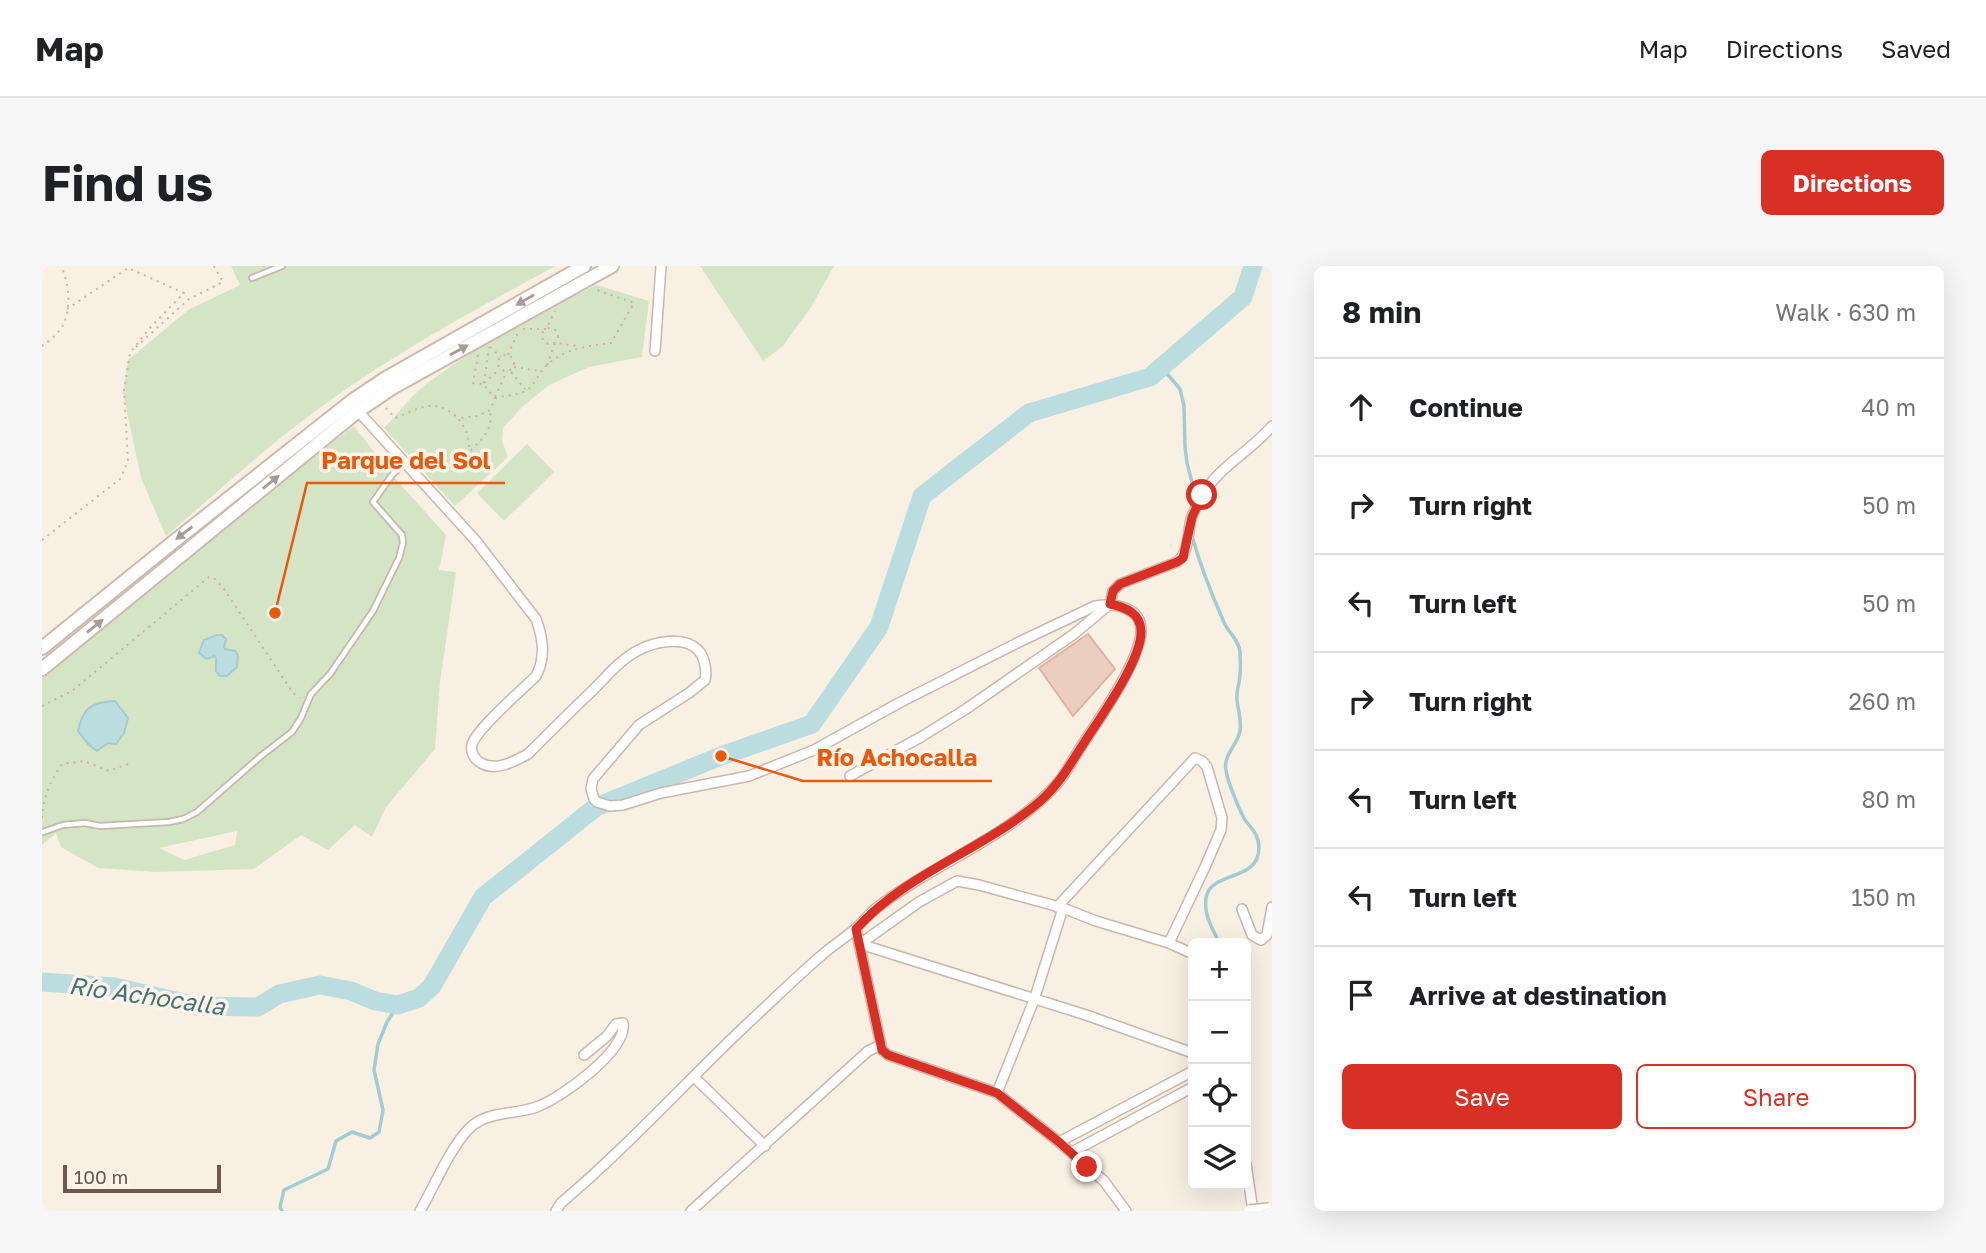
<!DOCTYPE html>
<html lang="en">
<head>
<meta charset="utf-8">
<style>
  :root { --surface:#fff; --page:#f6f6f6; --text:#202124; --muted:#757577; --line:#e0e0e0; --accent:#d93025 }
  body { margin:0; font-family:"Golos Text",sans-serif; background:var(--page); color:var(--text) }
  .controls { position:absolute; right:21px; bottom:21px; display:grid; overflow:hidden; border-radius:10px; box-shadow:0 7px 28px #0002 }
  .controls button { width:63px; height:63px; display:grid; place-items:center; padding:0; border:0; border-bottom:2px solid var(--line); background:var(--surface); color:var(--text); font:35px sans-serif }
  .scale { position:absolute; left:21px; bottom:18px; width:158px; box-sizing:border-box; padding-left:7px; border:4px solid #6e574d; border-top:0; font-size:19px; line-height:24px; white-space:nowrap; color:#6e574d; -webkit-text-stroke:5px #fcf4ea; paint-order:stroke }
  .stop { position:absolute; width:21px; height:21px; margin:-16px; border:5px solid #d93025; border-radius:50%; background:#fff }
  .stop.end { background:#d93025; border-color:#fff; box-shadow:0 2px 7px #0008 }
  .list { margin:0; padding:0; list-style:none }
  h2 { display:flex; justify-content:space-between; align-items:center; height:91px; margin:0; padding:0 28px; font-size:30px }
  h2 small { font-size:23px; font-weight:400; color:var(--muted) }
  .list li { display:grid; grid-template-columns:46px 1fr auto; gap:21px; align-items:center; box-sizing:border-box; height:98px; padding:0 28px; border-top:2px solid var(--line) }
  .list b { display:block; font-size:26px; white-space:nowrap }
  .list em { font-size:23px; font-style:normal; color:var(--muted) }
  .actions { display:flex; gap:14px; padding:21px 28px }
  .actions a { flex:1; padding:16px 0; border:2px solid var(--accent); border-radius:10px; text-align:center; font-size:24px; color:var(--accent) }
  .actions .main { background:var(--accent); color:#fff }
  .icon { flex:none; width:38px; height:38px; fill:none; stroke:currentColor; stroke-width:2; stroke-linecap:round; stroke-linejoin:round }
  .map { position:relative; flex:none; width:1230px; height:945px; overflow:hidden; border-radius:10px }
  header { display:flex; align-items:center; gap:42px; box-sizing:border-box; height:98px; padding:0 35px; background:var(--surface); border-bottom:2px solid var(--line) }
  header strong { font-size:33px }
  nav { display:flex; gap:38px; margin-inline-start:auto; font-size:24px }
  .intro { display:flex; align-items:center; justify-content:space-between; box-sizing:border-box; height:168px; padding:0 42px }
  h1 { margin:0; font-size:49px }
  .button { padding:18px 32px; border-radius:10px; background:var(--accent); color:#fff; font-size:24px; font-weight:700 }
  main { display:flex; gap:42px; padding:0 42px }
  aside { flex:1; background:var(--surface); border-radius:10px; box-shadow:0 7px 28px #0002 }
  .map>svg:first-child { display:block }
  .green { fill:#d4e5c5; fill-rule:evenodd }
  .water { fill:#bcdde0; stroke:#a3ccd0; stroke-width:2 }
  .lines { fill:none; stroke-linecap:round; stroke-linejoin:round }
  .stream { stroke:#a3ccd0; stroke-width:3.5 }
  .river { stroke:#bcdde0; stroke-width:19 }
  .building { fill:#ebcebf; stroke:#dbb4a2; stroke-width:2 }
  .service-casing { stroke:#c8b7ac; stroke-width:8 }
  .minor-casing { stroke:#c8b7ac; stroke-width:12 }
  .secondary-casing { stroke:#cdb9ad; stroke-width:16 }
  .path { stroke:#cfb1a3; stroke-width:2; stroke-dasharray:2 5; stroke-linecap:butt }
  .service { stroke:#fff; stroke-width:4.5 }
  .minor { stroke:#fff; stroke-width:9 }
  .secondary { stroke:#fff; stroke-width:12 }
  .minor-bridge-casing { stroke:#c8b7ac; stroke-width:12; stroke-linecap:butt }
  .minor-bridge { stroke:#fff; stroke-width:9 }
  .oneway { fill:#a89a94 }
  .route { stroke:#d93025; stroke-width:9 }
  .labels { text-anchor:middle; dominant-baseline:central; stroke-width:7; stroke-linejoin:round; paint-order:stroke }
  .water-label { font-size:24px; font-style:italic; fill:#477378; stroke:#fcf4ea }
  .leader { fill:none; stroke:#e8590c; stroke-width:2.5 }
  .callout-dot { fill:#e8590c; stroke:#fcf4ea; stroke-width:2.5 }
  .callout-label { font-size:24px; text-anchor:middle; font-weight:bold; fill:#e8590c; stroke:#fcf4ea; stroke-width:7; stroke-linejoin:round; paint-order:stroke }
</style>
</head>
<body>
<header>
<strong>Map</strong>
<nav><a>Map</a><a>Directions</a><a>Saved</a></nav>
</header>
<div class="intro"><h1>Find us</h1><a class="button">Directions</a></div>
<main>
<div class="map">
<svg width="1230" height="945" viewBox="0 0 1230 945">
  <rect width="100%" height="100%" fill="#f9f0e4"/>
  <!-- green -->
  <g class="green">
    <path d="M189,0H514C426,47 338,95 259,156C212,192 169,232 124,270L99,212L81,127L86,94L146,44L198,19Z"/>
    <path d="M658,0H792L769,41L741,80L721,95Z"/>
    <path d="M555,19L607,35L600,91L547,101L507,119L480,141L461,162L460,175L466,191L413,240L342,162C357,147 370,128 387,116C439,77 497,45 555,19Z"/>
    <path d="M312,160L350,209L404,269L397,304L414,306L398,416L393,483L344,541L330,571L313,559L286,584L259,569L212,603L114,606L56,602L19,581L14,567L0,579V412L190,253ZM195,565L193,579L142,594L117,582Z"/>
    <path d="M485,178L512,206L462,255L435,227Z"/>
  </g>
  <!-- water -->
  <g class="water">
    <path d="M175,369H180L184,373L182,381L183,383L193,385L196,389L195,401L185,410H178L174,405V392L172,390L165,393L157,387L162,374Z"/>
    <path d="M73,435L86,452L82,467L74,478L66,477L55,485L46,478L36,465C41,441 50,436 73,435Z"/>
  </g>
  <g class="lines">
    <!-- stream -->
    <g class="stream">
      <path d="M1121,100L1116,97L1138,123L1142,140L1143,181L1145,197L1152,224L1150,244"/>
      <path d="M1150,270C1158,298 1169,327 1181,354C1185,366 1197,373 1198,386C1198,393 1199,401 1198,408C1198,416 1194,425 1195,434C1196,445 1200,454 1198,465C1195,480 1181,489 1184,504C1185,515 1198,545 1203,554C1210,563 1217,569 1217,582C1216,621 1158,600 1164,643C1165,656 1173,666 1177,677"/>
      <path d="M240,945L238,941L242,924L286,903L294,875L310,866L328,872L337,866L341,844L332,804L336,778L345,756L356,739"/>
    </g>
    <!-- river -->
    <path class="river" d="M0,716L73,721L155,740L216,741L237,728L278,719L309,725L333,735L356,739L377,732L390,720L441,631L554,541L679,490L770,458L837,361L880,230L987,147L1108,111L1201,31L1211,0"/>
  </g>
  <!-- building -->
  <path class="building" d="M1046,368L1073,403L1031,450L997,402Z"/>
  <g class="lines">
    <!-- service casing -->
    <g class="service-casing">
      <g id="service">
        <path d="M210,12L240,0"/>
        <path d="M1,566L21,559L43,557L58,560L127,556L141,553L155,546L219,490L250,466L259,452L269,428L288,408L331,345L357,292L361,277L360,269L331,236L350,209L362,197"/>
      </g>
    </g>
    <!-- minor casing -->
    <g class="minor-casing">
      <g id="minor">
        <path d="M613,85L619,0"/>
        <path d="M316,145L434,275L494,353C501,372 504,391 494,410C481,423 433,464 430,479C428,486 433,494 439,497C454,506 473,495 486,488C508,466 529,445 551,424C565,410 578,394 595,385C611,376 642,369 656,384C663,391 665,406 663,414L647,427L597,459L551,513L549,523L552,533L555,536L568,540L581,539L619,527L707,510L772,484L855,438L975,377L1053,340C1073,337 1101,341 1099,367C1096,399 1055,456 1037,484C1030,495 1023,509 1014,519C967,572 888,599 832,644C825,650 820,657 813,663C803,672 790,680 780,689C753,712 728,737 702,761C641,819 584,882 519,937L514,945"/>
        <path d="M808,510L879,471L924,443L1032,368L1068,338L1071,325L1078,318L1135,296C1148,286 1145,265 1150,250C1153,244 1156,236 1160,230C1176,201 1209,185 1230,160"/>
        <path d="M1015,641L1153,492L1160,495L1165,501L1180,552L1179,564L1163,601L1127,677"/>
        <path d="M1200,643L1210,669L1219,674L1225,669L1230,641"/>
        <path d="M814,663L840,784L846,789L955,827L1017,876L1062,915L1084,945"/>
        <path d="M818,678L877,636L915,615L937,619L1021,642L1054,655L1127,677L1151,688"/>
        <path d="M818,678L1044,749L1151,787"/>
        <path d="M653,812L723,880"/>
        <path d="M955,827L992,734L1021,642"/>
        <path d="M1017,876L1151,805"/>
        <path d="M1030,886L1151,821"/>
        <path d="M1204,898L1211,945"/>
        <path d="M378,945C392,921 411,875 431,859C451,844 476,849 497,840C520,831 586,784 581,757L574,758L565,770L542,789"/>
        <path d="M649,945L815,795L826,785L839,779"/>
      </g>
    </g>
    <!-- secondary casing -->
    <g class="secondary-casing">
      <g id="secondary">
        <path d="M0,382L130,277L311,134L344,112L542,0"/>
        <path d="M0,403L316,145L350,122L570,0"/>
      </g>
    </g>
    <!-- path -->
    <g class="path">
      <circle cx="508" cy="70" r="8"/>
      <path d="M481,63H504L513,45"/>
      <path d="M0,80C7,75 16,68 20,61C30,44 27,16 19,0"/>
      <path d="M94,81L147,33L181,16L172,0"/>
      <path d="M448,81L459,91"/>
      <circle cx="464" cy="97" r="8"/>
      <path d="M436,89L431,117L441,118L453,132L448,144L436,150L416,152L424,164L428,185C442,171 451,164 448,144"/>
      <path d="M466,89L477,64"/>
      <path d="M505,99L513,77L536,80"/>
      <path d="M472,101L498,105"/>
      <path d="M469,106L483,123"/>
      <path d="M442,117L447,81"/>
      <path d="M442,117L458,103"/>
      <path d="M453,131L465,105"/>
      <path d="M453,132C463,129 476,130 485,124C493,118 496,109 502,102C520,83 544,80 569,77L592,37L552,23"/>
      <path d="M344,142L353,152C379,142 391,131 415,151"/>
      <path d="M0,274L78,213L86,195L82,124L88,87L106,64L142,27L86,2L25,43"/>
      <path d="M0,440L30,425L167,311L173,313L182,323L251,427L258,432"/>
      <path d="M0,552C1,531 8,515 20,498L42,495L67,505L89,497"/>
    </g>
    <!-- service -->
    <use href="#service" class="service"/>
    <!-- minor -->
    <use href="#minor" class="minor"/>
    <!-- secondary -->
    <use href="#secondary" class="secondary"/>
    <!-- minor-bridge casing -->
    <g class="minor-bridge-casing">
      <path id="minor-bridge" d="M1207,944L1227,942"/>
    </g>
    <!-- minor-bridge -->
    <use href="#minor-bridge" class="minor-bridge"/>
  </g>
  <!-- one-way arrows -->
  <defs><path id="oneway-solid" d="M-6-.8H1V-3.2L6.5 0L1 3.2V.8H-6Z" transform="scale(1.75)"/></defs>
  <g class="oneway">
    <use href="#oneway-solid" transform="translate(483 34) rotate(150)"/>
    <use href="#oneway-solid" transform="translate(417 84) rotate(-29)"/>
    <use href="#oneway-solid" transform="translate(229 216) rotate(-39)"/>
    <use href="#oneway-solid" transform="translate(142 267) rotate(142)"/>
    <use href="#oneway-solid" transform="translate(53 360) rotate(-39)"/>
  </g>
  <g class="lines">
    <!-- route -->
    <path class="route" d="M1045,901L1017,876L955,827L846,789L840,784L814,663C863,609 933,587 990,542C999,535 1009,525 1016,516C1025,505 1032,492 1040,480C1057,453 1098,397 1099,367C1100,347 1083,341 1068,338L1071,325L1078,318L1135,296L1141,292L1150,251L1160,229"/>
  </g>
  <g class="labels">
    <!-- water labels -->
    <g class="water-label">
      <text transform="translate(105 729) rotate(8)">Río Achocalla</text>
    </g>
  </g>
  <!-- callouts -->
  <path class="leader" d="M233 347L265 217H463M679 490L761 515H950"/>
  <g class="callout-dot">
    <circle cx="233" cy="347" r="7"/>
    <circle cx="679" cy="490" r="7"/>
  </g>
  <g class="callout-label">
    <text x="364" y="203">Parque del Sol</text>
    <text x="855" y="500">Río Achocalla</text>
  </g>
</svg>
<div class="controls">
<button>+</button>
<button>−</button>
<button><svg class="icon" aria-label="locate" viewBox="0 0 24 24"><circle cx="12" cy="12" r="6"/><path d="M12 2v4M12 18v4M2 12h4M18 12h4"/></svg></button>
<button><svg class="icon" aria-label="layers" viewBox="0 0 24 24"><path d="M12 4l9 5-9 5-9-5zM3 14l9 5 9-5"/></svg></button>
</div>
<div class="scale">100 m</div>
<div class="stop" style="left:1160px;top:229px"></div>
<div class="stop end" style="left:1045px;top:901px"></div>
</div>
<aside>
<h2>8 min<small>Walk · 630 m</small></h2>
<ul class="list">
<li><svg class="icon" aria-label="ahead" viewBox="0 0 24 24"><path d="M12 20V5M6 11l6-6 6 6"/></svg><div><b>Continue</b></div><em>40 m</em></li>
<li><svg class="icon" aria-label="right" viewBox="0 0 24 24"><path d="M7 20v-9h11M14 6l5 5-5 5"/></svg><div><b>Turn right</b></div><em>50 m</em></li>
<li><svg class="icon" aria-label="left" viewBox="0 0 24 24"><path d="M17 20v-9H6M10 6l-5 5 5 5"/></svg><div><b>Turn left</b></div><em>50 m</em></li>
<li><svg class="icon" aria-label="right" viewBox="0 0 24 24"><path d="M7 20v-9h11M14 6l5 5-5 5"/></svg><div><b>Turn right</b></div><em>260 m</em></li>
<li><svg class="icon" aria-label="left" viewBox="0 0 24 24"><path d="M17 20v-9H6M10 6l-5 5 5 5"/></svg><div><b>Turn left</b></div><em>80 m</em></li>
<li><svg class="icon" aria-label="left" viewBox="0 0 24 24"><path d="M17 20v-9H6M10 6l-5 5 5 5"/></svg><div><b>Turn left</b></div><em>150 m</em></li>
<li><svg class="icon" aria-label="arrive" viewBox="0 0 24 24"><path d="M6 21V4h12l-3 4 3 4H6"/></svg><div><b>Arrive at destination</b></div></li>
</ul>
<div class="actions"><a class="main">Save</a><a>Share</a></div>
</aside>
</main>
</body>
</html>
